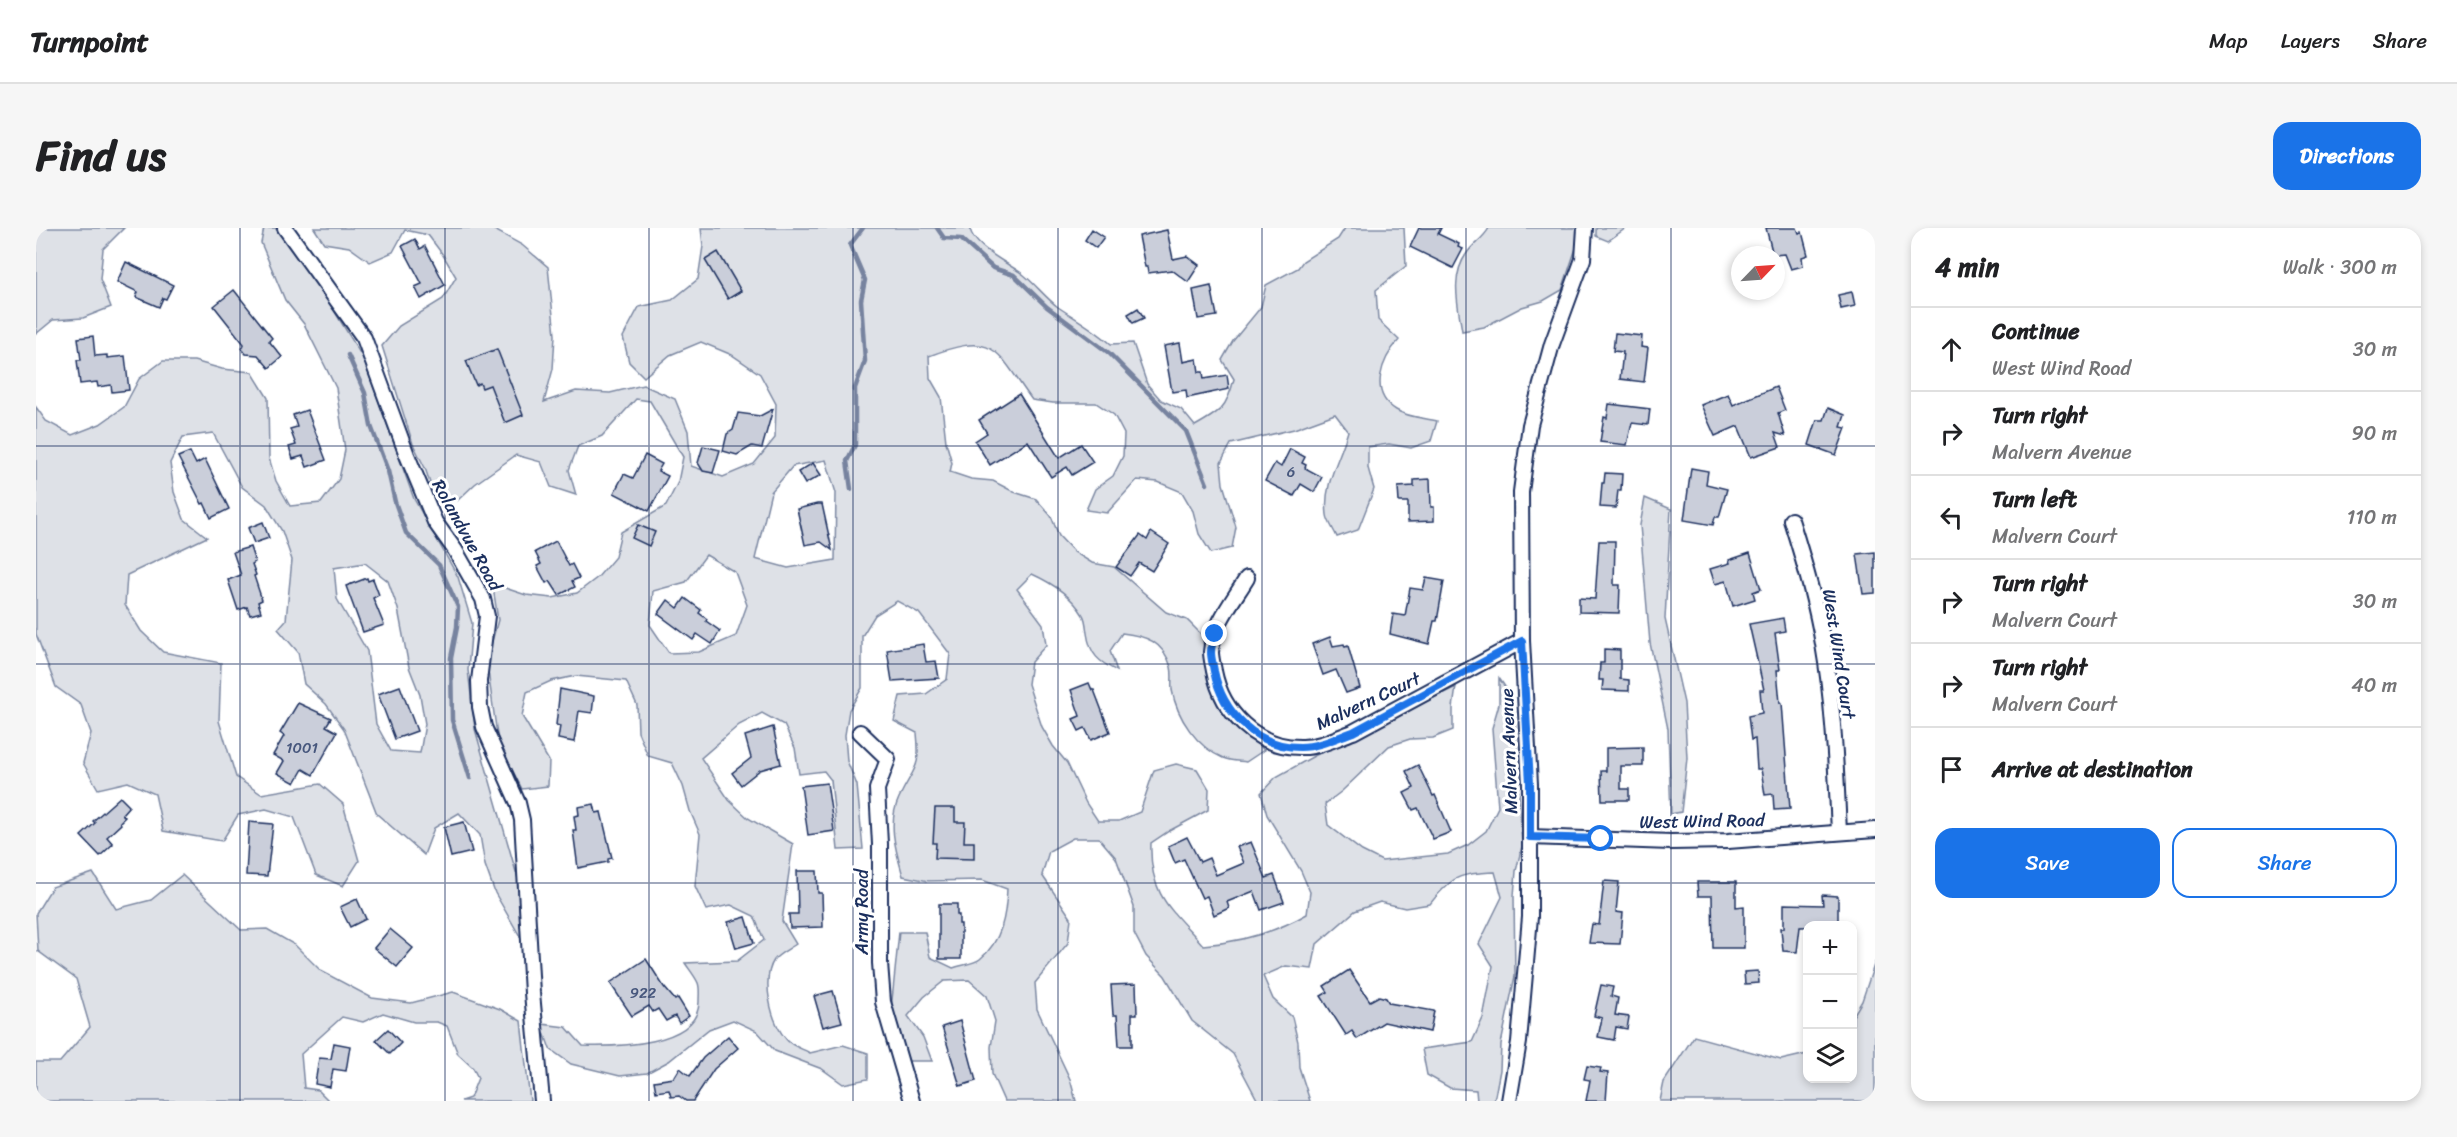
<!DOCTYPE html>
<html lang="en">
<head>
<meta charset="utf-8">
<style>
  :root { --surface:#fff; --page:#f6f6f6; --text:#202124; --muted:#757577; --line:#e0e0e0; --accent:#1a73e8 }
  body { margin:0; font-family:Sriracha,sans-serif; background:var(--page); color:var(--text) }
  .controls { position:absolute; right:18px; bottom:18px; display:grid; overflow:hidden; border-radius:12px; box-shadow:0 3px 9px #0003 }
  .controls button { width:54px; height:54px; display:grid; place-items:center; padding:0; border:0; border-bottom:2px solid var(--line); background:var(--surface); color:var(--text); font:30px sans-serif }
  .compass { position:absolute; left:1695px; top:18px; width:54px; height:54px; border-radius:50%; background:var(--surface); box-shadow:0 3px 9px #0003; rotate:65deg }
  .stop { position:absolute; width:18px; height:18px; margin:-14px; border:4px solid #1a73e8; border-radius:50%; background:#fff }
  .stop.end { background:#1a73e8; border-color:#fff; box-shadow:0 2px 6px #0008 }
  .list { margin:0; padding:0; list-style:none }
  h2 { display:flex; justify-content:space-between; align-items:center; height:78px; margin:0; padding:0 24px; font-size:26px }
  h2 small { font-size:20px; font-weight:400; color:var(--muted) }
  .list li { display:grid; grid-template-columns:39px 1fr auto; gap:18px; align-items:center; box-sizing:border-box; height:84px; padding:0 24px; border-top:2px solid var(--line) }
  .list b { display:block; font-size:22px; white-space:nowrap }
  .list p { margin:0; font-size:20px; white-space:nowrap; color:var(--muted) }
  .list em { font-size:20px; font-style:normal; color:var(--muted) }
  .actions { display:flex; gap:12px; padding:18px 24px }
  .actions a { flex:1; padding:14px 0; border:2px solid var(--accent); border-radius:18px; text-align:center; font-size:21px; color:var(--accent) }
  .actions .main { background:var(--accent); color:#fff }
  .icon { flex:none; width:33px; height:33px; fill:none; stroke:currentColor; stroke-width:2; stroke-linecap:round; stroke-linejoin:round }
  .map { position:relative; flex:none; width:1839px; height:873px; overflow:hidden; border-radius:18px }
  header { display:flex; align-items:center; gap:36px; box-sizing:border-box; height:84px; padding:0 30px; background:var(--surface); border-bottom:2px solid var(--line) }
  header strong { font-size:28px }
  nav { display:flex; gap:33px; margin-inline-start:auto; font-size:21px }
  .intro { display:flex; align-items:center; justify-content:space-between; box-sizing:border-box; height:144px; padding:0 36px }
  h1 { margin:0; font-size:42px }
  .button { padding:15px 27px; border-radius:18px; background:var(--accent); color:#fff; font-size:21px; font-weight:700 }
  main { display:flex; gap:36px; padding:0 36px }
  aside { flex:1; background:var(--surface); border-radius:18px; box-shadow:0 3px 9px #0003 }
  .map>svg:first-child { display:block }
  .green { fill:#dee1e7; stroke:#7c88a2; stroke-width:1.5; fill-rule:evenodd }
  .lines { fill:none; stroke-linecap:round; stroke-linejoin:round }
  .stream { stroke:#77839f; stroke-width:4.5 }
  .building { fill:#caceda; stroke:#1b2f5e; stroke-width:1.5 }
  .street-casing { stroke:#1b2f5e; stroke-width:18 }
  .street { stroke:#fff; stroke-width:14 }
  .route { stroke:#1a73e8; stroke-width:8 }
  .grid { fill:none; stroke:#1b2f5e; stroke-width:1.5; stroke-opacity:0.55 }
  .labels { text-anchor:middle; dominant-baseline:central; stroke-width:6; stroke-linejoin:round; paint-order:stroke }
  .number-label { font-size:15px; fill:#47577d }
  .street-label { font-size:18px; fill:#1b2f5e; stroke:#fff }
</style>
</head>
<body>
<header>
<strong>Turnpoint</strong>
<nav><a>Map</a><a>Layers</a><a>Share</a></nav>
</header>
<div class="intro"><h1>Find us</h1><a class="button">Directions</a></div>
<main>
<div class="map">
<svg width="1839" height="873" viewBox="0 0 1839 873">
  <rect width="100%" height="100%" fill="#fff"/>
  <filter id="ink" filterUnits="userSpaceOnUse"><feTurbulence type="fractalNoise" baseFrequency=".0167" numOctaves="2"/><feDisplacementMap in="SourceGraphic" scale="12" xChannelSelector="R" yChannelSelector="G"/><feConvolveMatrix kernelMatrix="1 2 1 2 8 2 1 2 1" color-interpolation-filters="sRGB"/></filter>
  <g filter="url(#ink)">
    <!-- green -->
    <g class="green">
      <path d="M0,0H88L67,21L64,51L75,79L47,90L17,92L0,106Z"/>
      <path d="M228,0H239L257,18L274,43L327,130L378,271L422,349L436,395L432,442L439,501L484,658L489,717L459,665L449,637L444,607L423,585L398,600L388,627L341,586L308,501L290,476L268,456L262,424L242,401L250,392L256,332L246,303L230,277L206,259L177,205L147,209L134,235L138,264L148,291L171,309L91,347L89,377L105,403L127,424L185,435L183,493L200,549L225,566L284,556L307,576L323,633L307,658L280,647L258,589L230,581L202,587L186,613L127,603L119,566L92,554L62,561L47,535L55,505L45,477L20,459L0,406V179L10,193L36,207L64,196L88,179L103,151L127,133H158L186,141L216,144L232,170L233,230L240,253L254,278L285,275L303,251L309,222L300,160L268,96L249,72L225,15ZM329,335L352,353L362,381L373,439L384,467L389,496L384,525L355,523L340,496L331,423L301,371L298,340Z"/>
      <path d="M278,0H455L486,17L512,39L519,107L517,141L508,174L540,163L574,165L607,157L639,171L652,203L655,238L687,249L718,236L739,210L740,176L724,146L696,127L665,114L634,127L608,149L593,134L587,109L603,79L636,72L662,51L667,18L665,0H934C936,19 974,36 988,47C1000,57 1010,70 1022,79C1040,91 1058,101 1075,116L1097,115L1111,156L1125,172L1145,181L1159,198C1184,184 1191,180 1198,151L1186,132L1197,113L1225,79L1230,57L1262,40L1267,33L1302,11L1309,0H1368L1370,38L1340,62L1342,92L1363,112C1346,131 1332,165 1360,182C1371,189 1388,190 1401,193L1395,213L1375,220L1353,216L1332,219V240L1338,261L1322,302L1301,309C1298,302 1292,294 1291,287C1287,256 1304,231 1312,203L1299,186L1258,201L1195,216L1185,235L1187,256L1200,299L1196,320L1175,325L1163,306L1157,283L1146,264L1122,254L1101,252L1071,285L1050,282L1059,261L1077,248L1087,228L1088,206L1078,187L1060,175H1017L996,172C960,123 961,102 893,128L894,150L905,169L910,214L916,235L914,244L935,251L957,253L978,264L1000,271L1015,288L1023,308L1038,324L1056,335L1078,339L1130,384L1151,392L1166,407L1174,455L1183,475L1196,493L1228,522L1210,534C1203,533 1194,533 1187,530C1161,519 1141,490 1136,462C1135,455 1137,446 1135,439C1127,413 1110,408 1086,405L1074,423L1081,443C1063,434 1054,427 1051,405C1050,399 1050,392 1047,387C1035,367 1016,355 996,346L981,361L1007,396L1010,417L995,434L992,456L1006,499L1017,518L1031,535L1050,575L1062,593H1083L1104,584L1118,542L1140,536L1161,541L1173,561L1172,582L1133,603L1115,615C1113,667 1135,681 1167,717C1205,714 1238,705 1271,686L1274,664L1265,643L1231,587L1225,565L1240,549L1278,528L1420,459L1417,480V502L1397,510L1374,511L1353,518L1306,563L1289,576L1292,597L1326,623L1346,633L1412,626L1432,617L1450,603L1462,579L1456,500L1463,476V450L1478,472L1486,618L1480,643L1478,668L1479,748L1465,816L1464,842L1458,873H1441L1440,862L1414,860L1391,847L1386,821L1436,814L1447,790L1457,738L1443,716L1466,669L1459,644C1424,645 1416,648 1394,676L1369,680L1344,674L1319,683L1281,716L1276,741L1250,738L1227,748L1237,771L1256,789L1262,814L1263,839L1274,873H1222L1197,826L1156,793L1129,748L1110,728L1098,705V679L1080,630L1063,610H1037L1013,623L1006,647L1035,690L1032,715L999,755L1001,781L1034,851L1040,873H968L956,846L955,819L959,793L951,768L933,752L908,753L888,769L872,788L887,809L896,833H871L855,782L863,704H889L894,729L917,740C925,737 938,736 944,731C966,713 970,687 971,661L946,652L892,653L867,648C860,623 851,595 863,570C878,538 885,543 881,505L858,493L864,468L890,466L911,451L914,426L883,385L861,373L839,387L826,408V460L813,482L809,507L811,533L821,557L827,621L802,622L795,552L788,543L763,546L759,520L748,497L726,485L703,497L665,530L693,572L712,590L757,616L746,693L760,716C753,721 742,726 738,732C725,752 735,794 750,811C755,818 767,821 774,825L807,817L832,825V851L807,856L786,841L739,823L721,803L697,792L673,801L633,833L611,845L584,848L535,836L514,821L505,796L530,799L547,818C579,819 664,818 663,773C663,767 664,760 662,755C659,748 653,741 649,735L701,733L728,712L718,688L695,677L670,682L659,658L664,606L654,583L647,558L636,535L612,528L602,504L601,477L590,453L540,448L515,453L491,464L486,488L513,533L512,558L486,561L462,514L452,443L455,417L462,392L458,366L447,343L466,359L490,367L516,370L541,365L562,349L579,329L585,304L630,278L642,254L647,229L614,173L600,171L566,208L542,218L533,242L540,267L515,259L505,234L480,227L439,256L421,273L397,264L389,240L377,216L346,118L363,98L407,71L420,49L407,27L392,7L369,2L357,24L334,34L313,19L288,15ZM790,232L800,265L799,332L752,340L719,331L735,264L757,238ZM670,327L699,344L711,377L700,408L663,424L633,425L614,397L617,363L650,354Z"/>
      <path d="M1453,0H1544L1540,20L1526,62L1507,73L1486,79L1448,99L1426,103C1422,77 1414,48 1431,25C1437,16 1448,10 1453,0Z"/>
      <path d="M1560,0H1590L1572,13L1560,8Z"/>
      <path d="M1609,270L1635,281L1629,391L1648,475L1651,530L1645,584L1635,586L1632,501L1614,415L1604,297Z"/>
      <path d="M57,645L80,681L115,672L146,647L205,702L231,701L259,717L285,743L336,770L375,775L417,764L464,781L485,793L494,873H425L434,870L442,850L437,840L422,826L411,798L401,794H378L347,785L327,794L306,789L265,826L268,860L282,862L293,873H0V834H24L54,799L40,751L2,723L0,685L16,659Z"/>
      <path d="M1839,734V873H1624L1628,854L1658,808L1745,832L1771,826L1772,850H1816L1817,788L1826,773Z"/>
    </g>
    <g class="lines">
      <!-- stream -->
      <g class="stream">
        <path d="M901,0L908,10L925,11L957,40L978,47L1011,79L1073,125L1150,203L1171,256"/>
        <path d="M312,127L329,165L335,198L352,243L359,274L370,305L403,337L422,379L421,399L415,430L416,492L434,550"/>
        <path d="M815,261L811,233L819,217V160L829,133L825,72L829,52L814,17L827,0"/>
      </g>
    </g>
    <!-- building -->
    <g class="building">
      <path d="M1383,0H1405L1402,6L1423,16L1422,19L1427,21L1417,40L1374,19Z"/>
      <path d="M1730,0H1761L1763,5L1766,4L1772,27L1766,29L1767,38L1755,41L1749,26L1737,27Z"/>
      <path d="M1056,1L1068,9L1060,20L1049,12Z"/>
      <path d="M1131,2L1137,31L1151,28L1163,37L1152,54L1136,42L1112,45L1111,39H1109L1103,8Z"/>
      <path d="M379,11L384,21L389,18L409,57L385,71L379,59L386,56L366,18Z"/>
      <path d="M682,24L705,63L692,71L669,32Z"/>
      <path d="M90,34L137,57L130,71L127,70L123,79L100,69L102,64L81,54Z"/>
      <path d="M1175,58L1181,88L1162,91L1157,62Z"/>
      <path d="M198,62L236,110L233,113L246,129L233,140L222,127L210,126L206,121L208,116L178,78Z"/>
      <path d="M1816,64L1819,78L1805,81L1802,67Z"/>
      <path d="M1102,80L1108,90L1097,95L1092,86Z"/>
      <path d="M1579,105L1606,108L1605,119L1612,120L1608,154L1584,151L1587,124L1577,123Z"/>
      <path d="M57,108L59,128L71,127V130L89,128L93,162L76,164L75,157L62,159L61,154L44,156L41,132H45L42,110Z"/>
      <path d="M1144,115L1147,134L1161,131L1163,144H1167L1168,151L1191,147L1193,161L1151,170L1150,162L1136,164L1128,118Z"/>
      <path d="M461,121L487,187L469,195L454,157L446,160L444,155L440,157L430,133Z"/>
      <path d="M1740,159L1749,182L1742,185L1749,208L1739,205L1744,219L1715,229L1702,198L1679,208L1665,177L1692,166L1697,177Z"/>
      <path d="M983,166L1023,230L1045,216L1057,234L1036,247L1031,239L1015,249L992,213L954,237L939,213L951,205L943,192Z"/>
      <path d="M1573,176L1614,181L1612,197L1596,195L1591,217L1564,214L1568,189L1571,190Z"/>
      <path d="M1792,180L1809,187L1805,199L1810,200L1800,227L1773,217L1781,192H1788Z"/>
      <path d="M737,181L726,220L716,218L701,227L687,223L691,206L697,202L702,185L724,188Z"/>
      <path d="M271,182L290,232L271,239L267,228L257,231L253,219L260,217L254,201L261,199L257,187Z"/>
      <path d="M667,218L684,222L677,245L667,243L662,235Z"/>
      <path d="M1254,221L1269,229L1266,235L1270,237L1269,240L1286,249L1278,264L1265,256L1258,268L1229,253L1239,235L1245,239Z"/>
      <path d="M154,224L160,236L169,231L193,281L175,290L168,275L166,276L142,229Z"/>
      <path d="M609,227L626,236L622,243L632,248L613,283L578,265L588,246L597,250Z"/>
      <path d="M777,235L785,247L769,256L762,244Z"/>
      <path d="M1655,240L1672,243L1670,256L1691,261L1683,289H1679L1677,297L1648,292Z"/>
      <path d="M1569,245L1586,246L1585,262H1582L1580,280L1564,279L1566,255H1568Z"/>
      <path d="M1394,251L1395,279H1398V293L1372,294V274H1363L1362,259L1378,258V252Z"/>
      <path d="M781,276H786L796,322L785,314L769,317L761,281Z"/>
      <path d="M227,294L233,310L218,315L212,300Z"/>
      <path d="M602,297L619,304L613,318L596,310Z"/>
      <path d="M1115,304L1133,316L1116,343L1103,335L1094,348L1080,339L1104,307L1111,312Z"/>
      <path d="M520,313L533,338L536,336L543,350L536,353L539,359L523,367L514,353L510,355L501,338L505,336L499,324Z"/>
      <path d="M1563,313H1579L1578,357H1584L1583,385L1543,384V370L1559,371Z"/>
      <path d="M214,319L219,334L216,336L220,347L218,348L226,372L222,374L225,384L214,387L211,379L202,382L192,352L205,347L197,324Z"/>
      <path d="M1839,324V365L1827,366L1821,326Z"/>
      <path d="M1714,325L1725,361L1717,364L1719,371L1697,378L1690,353L1679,356L1674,341L1694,335L1693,332Z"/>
      <path d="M331,350L332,353L337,351L343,367L337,370L348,397L327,404L310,358Z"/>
      <path d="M1390,350L1408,353L1401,393H1398L1393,416L1354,406L1357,386L1369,388L1374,360L1387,362Z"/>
      <path d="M649,370L665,382L663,385L671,391L670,393L684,403L676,416L661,406L657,412L622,386L632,372L642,380Z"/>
      <path d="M1747,390L1749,403L1739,405L1744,442H1741L1744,475H1746L1754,581L1738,582L1737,566L1729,567L1725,541H1721L1719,511L1715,512L1712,488L1726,485L1724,462H1728L1713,396Z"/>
      <path d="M1294,409L1297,418L1308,416L1309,419L1312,418L1324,460L1310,465L1300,442L1287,447L1276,416Z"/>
      <path d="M887,416L890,434L900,433L903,450L856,453L851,422Z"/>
      <path d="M1568,421L1584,422V451L1593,452V463L1566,462L1567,452H1563L1564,435H1568Z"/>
      <path d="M1053,455L1056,462H1058L1074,504L1055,512L1049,500L1043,503L1037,491L1044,488L1035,462Z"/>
      <path d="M364,458L381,503L359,511L342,466Z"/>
      <path d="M524,461L558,468L556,485L543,483L538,514L522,511L524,498L520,497Z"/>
      <path d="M262,475L295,490L290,498L301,504L277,547L267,541L259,555L241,545L248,533L237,527L248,508L244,505Z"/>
      <path d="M737,499L745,536L724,542L705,557L696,545L715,530L709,508Z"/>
      <path d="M1607,519V538H1585V561H1593V572H1566L1565,543H1570V520Z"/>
      <path d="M1382,537L1397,568L1399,567L1415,604L1397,611L1382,580L1377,582L1368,565L1378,560L1370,543Z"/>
      <path d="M791,555L798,603L772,607L765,558Z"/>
      <path d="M84,569L93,578L86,586L89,589L84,594L85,596L71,609L77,616L64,628L45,608L59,595L57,593Z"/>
      <path d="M558,576L560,585L565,584L576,630L572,631V634L542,640L537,602H540L538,588L543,587L542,579Z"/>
      <path d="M899,580H919V594H929L928,614H938V631L899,630L900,615H897Z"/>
      <path d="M213,594L237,596L231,648L210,647Z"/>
      <path d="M428,594L436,624L415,629L408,599Z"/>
      <path d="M1151,609L1164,634L1173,630L1180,647L1208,635L1201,619L1215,614L1230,650L1238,647L1248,674L1225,682L1218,663L1191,674L1193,680L1178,687L1171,668L1166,670L1148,631L1139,635L1132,618Z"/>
      <path d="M761,643H781L782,665H786L787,699L754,700L753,686H762Z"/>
      <path d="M1568,653L1583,654L1580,684L1587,685L1584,716L1553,715L1556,696L1563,697Z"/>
      <path d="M1661,654H1700V679L1708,678V720H1677L1676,668H1662Z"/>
      <path d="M1786,667L1802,668V698L1764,699L1761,724L1747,723L1745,700H1748V676L1787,677Z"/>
      <path d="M321,671L330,691L314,699L304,679Z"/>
      <path d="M903,676H921V687H923V696H925V731H903Z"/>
      <path d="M710,689L718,715L700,720L692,694Z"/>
      <path d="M354,701L377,720L361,739L338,720Z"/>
      <path d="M610,731L628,759L639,772L642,770L653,788L643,795L639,788L630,793L622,781L617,784L613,778L596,788L574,755Z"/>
      <path d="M1313,742L1334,773L1343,768L1350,770L1353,775L1398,783L1394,804L1348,794L1321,811L1316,803L1310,807L1285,768L1292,764L1288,758Z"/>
      <path d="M1722,743L1723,755L1709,756L1708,744Z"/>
      <path d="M1100,756L1101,786H1096V818H1083L1081,787H1077L1075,757Z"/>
      <path d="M1565,757L1577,759L1575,768L1582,770L1579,787L1593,789L1591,801L1580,799L1578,812L1562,809L1566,790L1558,788Z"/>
      <path d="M797,763L806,794L787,799L778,768Z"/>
      <path d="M924,793L940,853L924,858L906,799Z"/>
      <path d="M352,801L365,815L354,826L340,812Z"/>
      <path d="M692,808L702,820L678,841L657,873H650L643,868L635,869L633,862L620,864L618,853L638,850L644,840L654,848L667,830Z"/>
      <path d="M298,815L314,818L310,843L297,841L294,859L279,856L283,830L295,831Z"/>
      <path d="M1551,838L1565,840L1564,844L1572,845L1570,873H1550L1554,852L1548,851Z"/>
    </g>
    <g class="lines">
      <!-- street casing -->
      <g class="street-casing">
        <g id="street">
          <path d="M249,0L328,110L371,227L399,294L419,322L447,371L451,388L443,453L444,479L448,499L482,575L486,592L496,765L506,873"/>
          <path d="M1755,292C1768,333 1780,374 1787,416C1798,478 1800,542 1803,604"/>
          <path d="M1211,350C1197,373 1177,397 1175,424C1175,430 1177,437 1178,443C1186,484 1220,519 1264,519C1282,520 1300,510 1317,504L1486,413"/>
          <path d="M824,504L852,531L841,561L844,616V735L847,774L876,873"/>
          <path d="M1494,609L1635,614L1692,613L1839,602"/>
          <path d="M1473,873L1483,814L1494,689V556L1486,413L1485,264L1494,197L1516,116L1547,31L1549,0"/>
        </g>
      </g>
      <!-- street -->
      <use href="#street" class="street"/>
    </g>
  </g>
  <g class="lines" filter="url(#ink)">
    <!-- route -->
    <path class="route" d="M1179,406C1177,412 1175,419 1175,424C1175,430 1177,437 1178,443C1186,484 1220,519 1264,519C1282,519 1300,510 1317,504L1486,413L1494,555V609L1565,611"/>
  </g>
  <!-- grid -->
  <path class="grid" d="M204,0V873M409,0V873M613,0V873M817,0V873M1022,0V873M1226,0V873M1430,0V873M1635,0V873M0,218H1839M0,436H1839M0,655H1839"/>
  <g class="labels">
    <!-- number labels -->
    <g class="number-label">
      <text x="1255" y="244">6</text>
      <text x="266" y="520">1001</text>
      <text x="607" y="765">922</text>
    </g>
    <!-- street labels -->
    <g class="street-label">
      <text transform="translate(431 307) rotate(61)">Rolandvue Road</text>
      <text transform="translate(1803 426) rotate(81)">West Wind Court</text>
      <text transform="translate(1332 473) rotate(-25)">Malvern Court</text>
      <text transform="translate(1473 523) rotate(-92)">Malvern Avenue</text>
      <text transform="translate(1666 593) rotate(-1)">West Wind Road</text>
      <text transform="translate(826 684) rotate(-90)">Army Road</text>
    </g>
  </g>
</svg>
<div class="controls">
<button>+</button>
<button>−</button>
<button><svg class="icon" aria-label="layers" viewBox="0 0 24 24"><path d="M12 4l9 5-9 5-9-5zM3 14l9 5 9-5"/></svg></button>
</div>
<svg class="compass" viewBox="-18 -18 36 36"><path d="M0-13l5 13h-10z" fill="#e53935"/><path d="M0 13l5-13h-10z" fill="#757577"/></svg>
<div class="stop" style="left:1565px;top:611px"></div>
<div class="stop end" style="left:1179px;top:406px"></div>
</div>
<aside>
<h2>4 min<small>Walk · 300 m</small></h2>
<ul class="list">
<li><svg class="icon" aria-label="ahead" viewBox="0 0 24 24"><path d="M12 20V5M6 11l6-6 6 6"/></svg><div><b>Continue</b><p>West Wind Road</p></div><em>30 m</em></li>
<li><svg class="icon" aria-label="right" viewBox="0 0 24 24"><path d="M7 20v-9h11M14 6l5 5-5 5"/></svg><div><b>Turn right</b><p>Malvern Avenue</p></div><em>90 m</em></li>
<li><svg class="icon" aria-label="left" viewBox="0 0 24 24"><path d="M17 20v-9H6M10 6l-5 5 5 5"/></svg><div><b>Turn left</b><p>Malvern Court</p></div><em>110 m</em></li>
<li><svg class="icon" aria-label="right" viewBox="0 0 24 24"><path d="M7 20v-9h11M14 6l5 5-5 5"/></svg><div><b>Turn right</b><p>Malvern Court</p></div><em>30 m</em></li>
<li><svg class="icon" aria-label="right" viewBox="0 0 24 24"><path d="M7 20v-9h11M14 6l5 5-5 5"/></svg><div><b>Turn right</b><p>Malvern Court</p></div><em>40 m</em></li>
<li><svg class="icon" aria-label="arrive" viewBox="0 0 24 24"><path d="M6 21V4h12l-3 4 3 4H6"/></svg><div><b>Arrive at destination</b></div></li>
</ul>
<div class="actions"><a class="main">Save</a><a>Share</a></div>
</aside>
</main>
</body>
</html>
